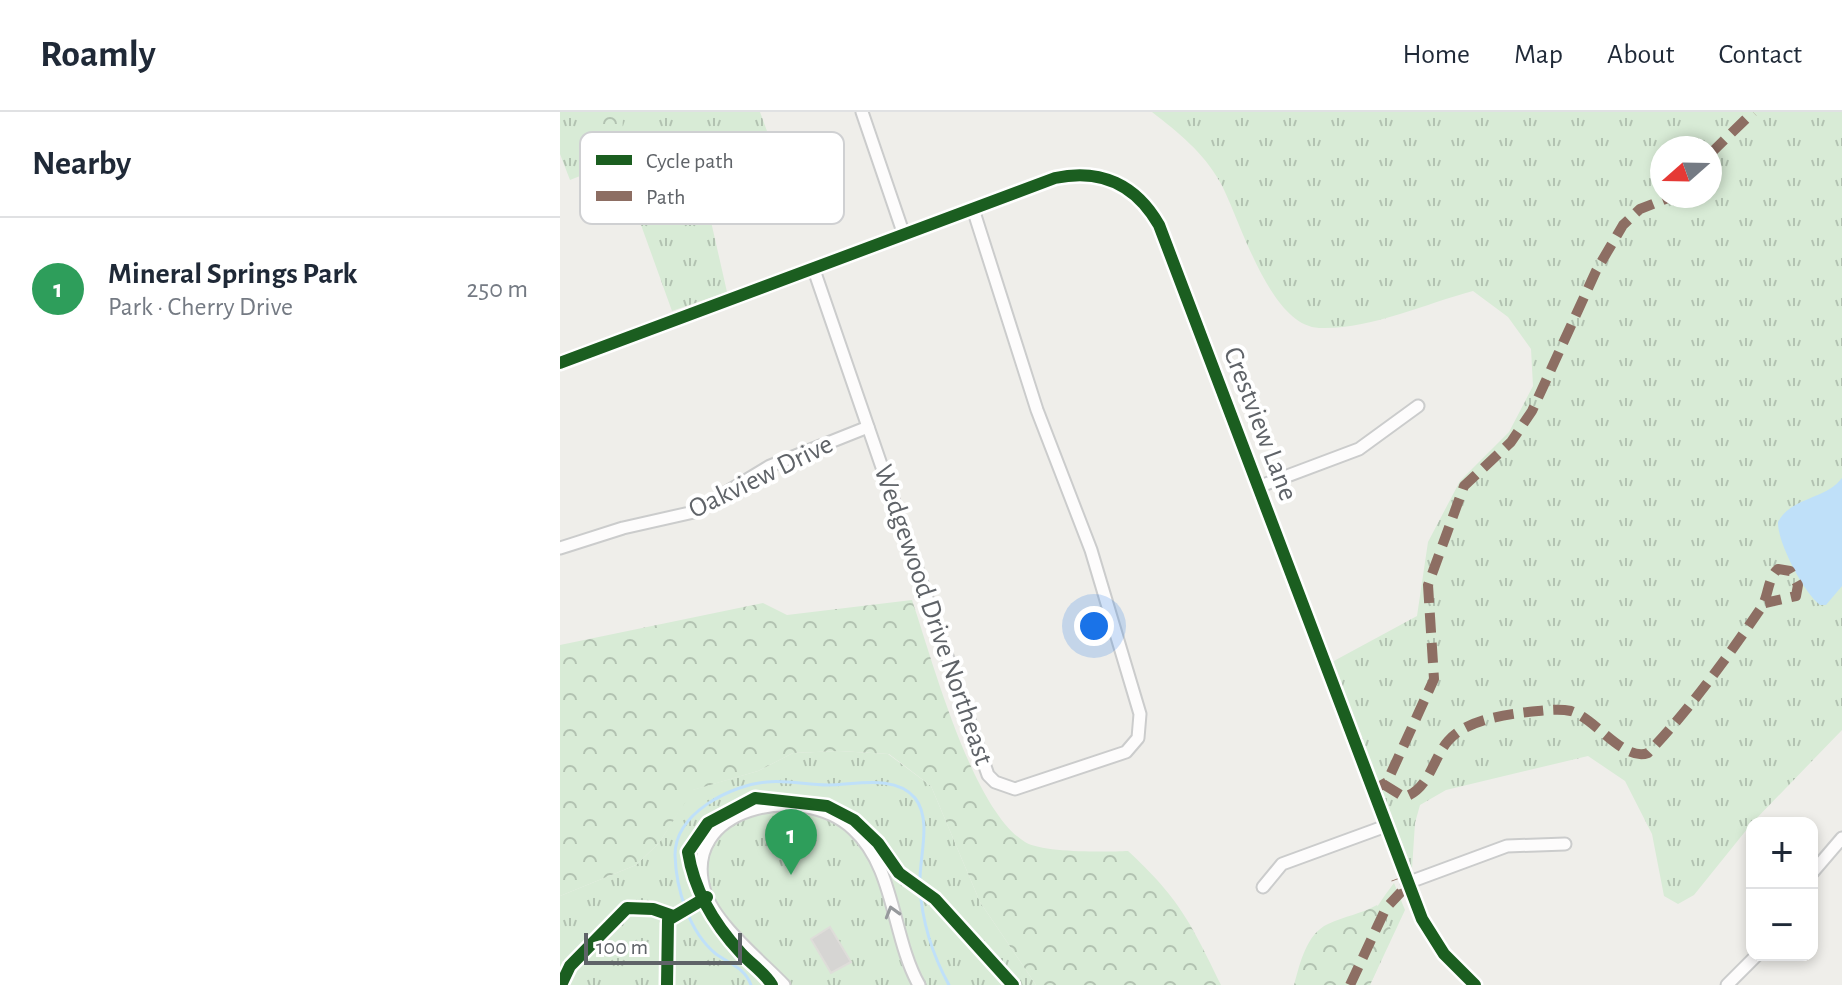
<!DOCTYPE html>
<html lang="en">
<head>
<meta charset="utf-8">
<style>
  :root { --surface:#fff; --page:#f2f2f3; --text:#1f2937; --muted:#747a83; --line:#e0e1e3; --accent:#b45309 }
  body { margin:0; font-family:"Alegreya Sans",sans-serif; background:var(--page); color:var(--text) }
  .controls { position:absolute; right:24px; bottom:24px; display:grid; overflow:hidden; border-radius:16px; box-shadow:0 4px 12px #0003 }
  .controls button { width:72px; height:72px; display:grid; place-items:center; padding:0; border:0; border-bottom:2px solid var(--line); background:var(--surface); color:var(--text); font:40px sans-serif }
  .compass { position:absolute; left:1090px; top:24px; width:72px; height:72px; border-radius:50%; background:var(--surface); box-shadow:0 4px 12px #0003; rotate:250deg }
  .scale { position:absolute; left:24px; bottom:20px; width:158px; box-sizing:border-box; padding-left:8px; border:4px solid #5f6368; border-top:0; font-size:22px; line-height:28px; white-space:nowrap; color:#5f6368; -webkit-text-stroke:6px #fff; paint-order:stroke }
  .you { position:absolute; left:534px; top:514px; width:28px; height:28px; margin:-20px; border:6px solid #fff; border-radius:50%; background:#1a73e8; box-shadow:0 0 0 12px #1a73e833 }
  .badge { display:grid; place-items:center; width:52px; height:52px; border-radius:50%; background:var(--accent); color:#fff; font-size:26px; font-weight:700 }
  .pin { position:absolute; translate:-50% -66px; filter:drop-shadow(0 2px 4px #0008) }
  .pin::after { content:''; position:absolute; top:42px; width:28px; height:24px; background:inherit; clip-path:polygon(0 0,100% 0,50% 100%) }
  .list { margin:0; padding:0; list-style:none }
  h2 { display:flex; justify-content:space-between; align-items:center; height:104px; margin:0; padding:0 32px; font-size:34px }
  h2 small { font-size:26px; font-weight:400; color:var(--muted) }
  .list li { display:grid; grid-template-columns:52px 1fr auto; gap:24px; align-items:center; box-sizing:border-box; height:144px; padding:0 32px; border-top:2px solid var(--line) }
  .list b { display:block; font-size:30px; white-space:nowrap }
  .list p { margin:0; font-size:26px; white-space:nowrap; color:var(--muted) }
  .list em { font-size:26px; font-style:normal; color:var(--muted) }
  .map { position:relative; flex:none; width:1282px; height:873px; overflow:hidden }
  header { display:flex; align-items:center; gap:48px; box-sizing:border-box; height:112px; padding:0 40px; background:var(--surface); border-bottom:2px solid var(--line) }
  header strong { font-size:38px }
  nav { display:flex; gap:44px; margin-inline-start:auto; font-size:28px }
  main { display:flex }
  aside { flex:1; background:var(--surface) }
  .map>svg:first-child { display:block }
  .grass { fill:url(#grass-tufts); fill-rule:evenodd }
  .forest { fill:url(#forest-crowns) }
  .water { fill:#bfe0f9 }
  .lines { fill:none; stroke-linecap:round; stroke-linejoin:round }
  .stream { stroke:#bfe0f9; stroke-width:3 }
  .building { fill:#d6d5d3; stroke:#deddd9; stroke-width:2 }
  .service-casing { stroke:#cbcccc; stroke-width:10 }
  .minor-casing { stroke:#cbcccc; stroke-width:15 }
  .service { stroke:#fdfcfc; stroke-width:6 }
  .minor { stroke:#fdfcfc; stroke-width:11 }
  .quiet { stroke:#8d6e63; stroke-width:10; stroke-dasharray:20 10; stroke-linecap:butt }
  .cycleway-casing { stroke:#fff; stroke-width:17 }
  .cycleway { stroke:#1b5e20; stroke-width:12 }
  .oneway { stroke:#96999c }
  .labels { text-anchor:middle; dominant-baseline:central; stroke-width:8; stroke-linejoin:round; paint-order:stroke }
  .street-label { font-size:28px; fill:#5f6368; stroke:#fff }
  .key { fill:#fff; stroke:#cfd0d2; stroke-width:2 }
  .key-label { font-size:22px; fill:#5f6368 }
</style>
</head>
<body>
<header>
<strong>Roamly</strong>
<nav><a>Home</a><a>Map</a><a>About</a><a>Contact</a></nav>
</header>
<main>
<aside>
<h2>Nearby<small></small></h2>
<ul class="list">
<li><span class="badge" style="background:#2e9e5b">1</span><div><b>Mineral Springs Park</b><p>Park · Cherry Drive</p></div><em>250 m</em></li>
</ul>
</aside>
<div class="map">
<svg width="1282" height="873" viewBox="0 0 1282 873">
  <defs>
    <pattern id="grass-tufts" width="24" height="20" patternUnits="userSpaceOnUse" patternTransform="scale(2)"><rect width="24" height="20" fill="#d8ebd6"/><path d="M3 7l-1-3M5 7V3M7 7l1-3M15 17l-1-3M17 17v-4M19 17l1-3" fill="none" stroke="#b2c2b1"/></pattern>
    <pattern id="forest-crowns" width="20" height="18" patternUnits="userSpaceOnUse" patternTransform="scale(2)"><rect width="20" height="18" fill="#d8ebd6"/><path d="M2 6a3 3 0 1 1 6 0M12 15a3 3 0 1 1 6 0" fill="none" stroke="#b2c2b1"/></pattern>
  </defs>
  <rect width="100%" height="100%" fill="#efeeea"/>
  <!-- grass -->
  <g class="grass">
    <path d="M0,0H200L214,38L200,58L150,105L167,180L112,199L58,49L10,68L0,42Z"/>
    <path d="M592,0H1282V618L1192,711L1134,783L1118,792L1104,784L1092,722L1065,669L1028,644L886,678L860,693L855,711L852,757L772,550L857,504L868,430L900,369L949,320L973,274L971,237L948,205L913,179C864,192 809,218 759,216C709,214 680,106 660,70C643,40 619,21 592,0ZM1102,36H1150V84H1102Z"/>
    <path d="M279,639L328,642L371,674L420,790L476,873H0V784L76,753L99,731L132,678L198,659L233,641Z"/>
    <path d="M834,771L845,798L810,873H780C792,835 810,802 834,771Z"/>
  </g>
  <!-- forest -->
  <g class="forest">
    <path d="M2,0H63L62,32L33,13Z"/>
    <path d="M352,488C372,547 412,698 465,730C483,741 545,740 568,739C619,786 631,811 661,873H476L420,790L371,674L329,642L279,639L233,641L198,659L133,678L99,731L76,753L0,784V533L203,491L227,503Z"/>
    <path d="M817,793L833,821L810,873H734C740,852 746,822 768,812C785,804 801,802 817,793Z"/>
  </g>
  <!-- water -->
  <path class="water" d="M1282,366V474L1266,493H1260C1244,481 1217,430 1218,410C1231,385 1265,388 1282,366Z"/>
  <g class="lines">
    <!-- stream -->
    <path class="stream" d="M191,873C185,856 170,852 156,842C129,820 116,777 115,743C115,701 171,673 207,670C227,668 248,673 268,673C295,673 335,662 355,686C373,709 358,748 360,775C362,810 372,842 389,873"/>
  </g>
  <!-- building -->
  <path class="building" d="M270,815L291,850L271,861L251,827Z"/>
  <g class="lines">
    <!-- service casing -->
    <g class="service-casing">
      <path id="service" d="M107,873L108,808L147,785"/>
    </g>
    <!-- minor casing -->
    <g class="minor-casing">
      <g id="minor">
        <path d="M302,0L344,123"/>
        <path d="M254,158L428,663L435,670L455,677L566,640L578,626L580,602L531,438L477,298L413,97"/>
        <path d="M0,251L495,66C541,56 576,73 599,113L862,807L884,842L915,873"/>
        <path d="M698,375L799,337L858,294"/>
        <path d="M0,436L63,416L134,400L210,354L308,315"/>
        <path d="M1252,761L1282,726"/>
        <path d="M847,771L947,734L1005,732"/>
        <path d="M703,775L722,752L826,714"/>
        <path d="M224,873C201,849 155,812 145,780C118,695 242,669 293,717C335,755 332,825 359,873"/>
        <path d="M1167,873L1197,843"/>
      </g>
    </g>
    <!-- service -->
    <use href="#service" class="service"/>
    <!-- minor -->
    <use href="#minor" class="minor"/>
    <!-- quiet -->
    <g class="quiet">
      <path d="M1150,42L1193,0"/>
      <path d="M823,672L844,685C869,678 873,646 888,629C906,608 943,603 968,600C982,599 997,596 1011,599C1036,607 1064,650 1088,641C1129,598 1167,546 1201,496C1209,484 1207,467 1218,457L1230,459L1238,473L1236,484L1205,491"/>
      <path d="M809,680L827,670L874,567L868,473L904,374L951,330L972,299L1036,159L1063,113L1080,97L1113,84"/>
      <path d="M790,873L826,796L841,780L836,767"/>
    </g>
    <!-- cycleway casing -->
    <g class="cycleway-casing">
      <g id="cycleway">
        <path d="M0,251L495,66C541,56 576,73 599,113L862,807L884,842L915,873"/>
        <path d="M1,873L10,854L67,796L93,797L113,804"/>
        <path d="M107,873L108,808L147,785"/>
        <path d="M212,873C205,861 191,852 181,841C155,813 134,778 128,740L148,711L195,686L267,694L294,708L318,731L339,761L375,787L453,873"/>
      </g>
    </g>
    <!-- cycleway -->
    <use href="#cycleway" class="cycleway"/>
  </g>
  <!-- one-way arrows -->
  <defs><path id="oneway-chevron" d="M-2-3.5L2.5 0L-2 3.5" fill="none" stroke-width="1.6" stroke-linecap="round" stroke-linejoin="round" transform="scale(2)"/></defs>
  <use class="oneway" href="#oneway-chevron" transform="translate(332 800) rotate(-106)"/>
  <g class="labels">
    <!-- street labels -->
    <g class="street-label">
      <text transform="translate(700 312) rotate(69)">Crestview Lane</text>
      <text transform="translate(201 365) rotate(-26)">Oakview Drive</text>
      <text transform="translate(373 503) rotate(71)">Wedgewood Drive Northeast</text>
    </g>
  </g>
  <!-- legend -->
  <rect x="20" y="20" width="264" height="92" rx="12" class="key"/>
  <rect x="36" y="43" width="36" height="10" fill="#1b5e20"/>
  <rect x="36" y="79" width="36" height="10" fill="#8d6e63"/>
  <g class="key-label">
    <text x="86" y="56">Cycle path</text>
    <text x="86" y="92">Path</text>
  </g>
</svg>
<div class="controls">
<button>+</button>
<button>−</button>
</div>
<svg class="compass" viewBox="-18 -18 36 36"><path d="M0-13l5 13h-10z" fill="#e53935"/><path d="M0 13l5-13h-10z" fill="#747a83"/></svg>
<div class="scale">100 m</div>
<div class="you"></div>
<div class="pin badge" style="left:231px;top:763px;background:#2e9e5b">1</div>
</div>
</main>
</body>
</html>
